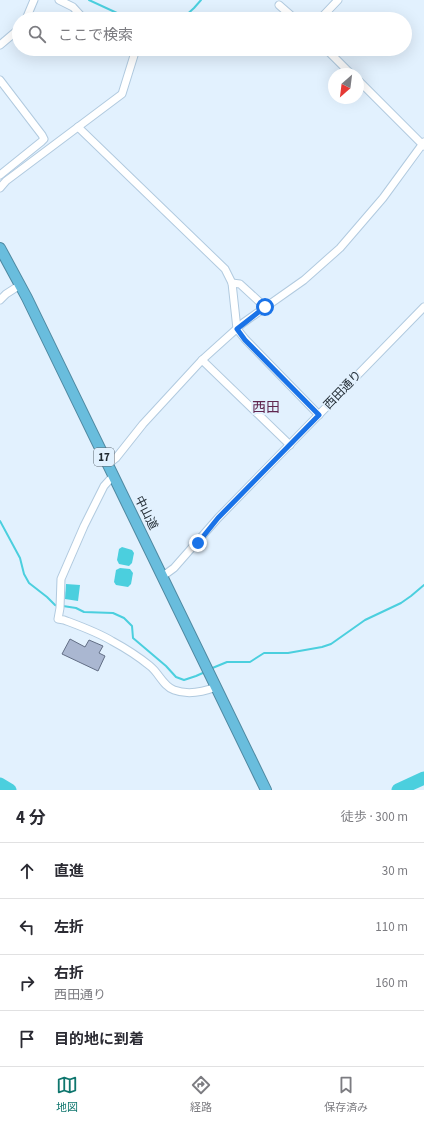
<!DOCTYPE html>
<html lang="ja">
<head>
<meta charset="utf-8">
<style>
  :root { --surface:#fff; --page:#f7f7f7; --text:#2b2b33; --muted:#7c7c81; --line:#e1e1e2; --accent:#0f766e }
  body { margin:0; font-family:"Source Sans 3","Noto Sans JP",sans-serif; background:var(--page); color:var(--text) }
  .compass { position:absolute; left:328px; top:68px; width:36px; height:36px; border-radius:50%; background:var(--surface); box-shadow:0 4px 16px #0002; rotate:208deg }
  .stop { position:absolute; width:12px; height:12px; margin:-9px; border:3px solid #1a73e8; border-radius:50%; background:#fff }
  .stop.end { background:#1a73e8; border-color:#fff; box-shadow:0 1px 4px #0008 }
  .list { margin:0; padding:0; list-style:none }
  h2 { display:flex; justify-content:space-between; align-items:center; height:52px; margin:0; padding:0 16px; font-size:17px }
  h2 small { font-size:13px; font-weight:400; color:var(--muted) }
  .list li { display:grid; grid-template-columns:26px 1fr auto; gap:12px; align-items:center; box-sizing:border-box; height:56px; padding:0 16px; border-top:1px solid var(--line) }
  .list b { display:block; font-size:15px; white-space:nowrap }
  .list p { margin:0; font-size:13px; white-space:nowrap; color:var(--muted) }
  .list em { font-size:13px; font-style:normal; color:var(--muted) }
  .icon { flex:none; width:22px; height:22px; fill:none; stroke:currentColor; stroke-width:2; stroke-linecap:round; stroke-linejoin:round }
  .map { position:relative; flex:none; width:424px; height:790px; overflow:hidden }
  .search { position:absolute; background:var(--surface); box-shadow:0 4px 16px #0002; left:12px; right:12px; top:12px; height:44px; display:flex; align-items:center; gap:10px; box-sizing:border-box; padding:0 14px; border-radius:22px; color:var(--muted); font-size:15px }
  .sheet { height:276px; background:var(--surface) }
  nav { display:flex; justify-content:space-around; align-items:center; box-sizing:border-box; height:56px; border-top:1px solid var(--line); background:var(--surface); font-size:11px; color:var(--muted) }
  nav a { display:grid; justify-items:center; gap:2px }
  nav .on { color:var(--accent) }
  .map>svg:first-child { display:block }
  .water { fill:#4bcfde }
  .lines { fill:none; stroke-linecap:round; stroke-linejoin:round }
  .stream { stroke:#4bcfde; stroke-width:2 }
  .river { stroke:#4bcfde; stroke-width:13 }
  .building { fill:#aab7d1; stroke:#626e85 }
  .minor-casing { stroke:#b1cadf; stroke-width:9 }
  .highway-casing { stroke:#4f89a1; stroke-width:12 }
  .minor { stroke:#fff; stroke-width:7 }
  .highway { stroke:#69bddd; stroke-width:10 }
  .route { stroke:#1a73e8; stroke-width:5 }
  .labels { text-anchor:middle; dominant-baseline:central; stroke-width:4; stroke-linejoin:round; paint-order:stroke }
  .shield { fill:#e2f1fe; stroke:#5a656e; stroke-width:1 }
  .shield-label { font-size:11px; font-weight:bold; fill:#1f2931 }
  .street-label { font-size:12px; fill:#1f2931; stroke:#e2f1fe }
  .quarter-label { font-size:14px; fill:#60264f; stroke:#e2f1fe }
</style>
</head>
<body>
<div class="map">
<svg width="424" height="790" viewBox="0 0 424 790">
  <rect width="100%" height="100%" fill="#e2f1fe"/>
  <!-- water -->
  <g class="water">
    <path d="M122,547L132,550L134,553L132,563L129,566L119,564L117,560L119,549Z"/>
    <path d="M120,568L130,569L133,573L131,584L128,587L116,585L114,582L116,570Z"/>
    <path d="M66,584L80,585L78,601L65,599Z"/>
  </g>
  <g class="lines">
    <!-- stream -->
    <g class="stream">
      <path d="M89,0L130,19"/>
      <path d="M182,19L194,8L201,0"/>
      <path d="M0,521L20,558L24,574L29,583L47,597L55,605L58,606"/>
      <path d="M63,606L76,608L84,612L113,613L124,618L132,626L133,638L166,666L176,677L184,680L196,676L205,672"/>
      <path d="M210,669L227,662H250L264,653H288L322,647L331,644L365,620L401,603L411,596L424,585"/>
    </g>
    <!-- river -->
    <g class="river">
      <path d="M0,784L10,790"/>
      <path d="M398,790L424,778"/>
    </g>
  </g>
  <!-- building -->
  <path class="building" d="M70,639L85,647L89,640L103,646L99,653L105,656L98,671L62,654Z"/>
  <g class="lines">
    <!-- minor casing -->
    <g class="minor-casing">
      <g id="minor">
        <path d="M59,0L73,7L84,19"/>
        <path d="M279,5L295,19"/>
        <path d="M26,19L34,0"/>
        <path d="M320,19L338,0"/>
        <path d="M0,45L19,29"/>
        <path d="M326,49L351,74"/>
        <path d="M0,80L42,135L44,139L41,142L0,175"/>
        <path d="M358,80L424,146"/>
        <path d="M78,127L225,269L232,283L237,329L245,339L319,415"/>
        <path d="M0,188L6,181L122,94L136,49"/>
        <path d="M232,283L240,284L265,307"/>
        <path d="M0,300L6,294L20,285"/>
        <path d="M202,360L290,445"/>
        <path d="M107,465L116,458L143,424L202,360L243,323L304,280L340,248L383,198L424,142"/>
        <path d="M113,476L104,486L84,526L61,579L60,608L58,619L64,620C80,626 97,632 112,641C125,648 139,657 150,666C159,673 163,686 174,690C187,695 203,692 216,687"/>
        <path d="M163,576L174,568L218,518L424,307"/>
      </g>
    </g>
    <!-- highway casing -->
    <g class="highway-casing">
      <path id="highway" d="M0,248L27,298L266,790"/>
    </g>
    <!-- minor -->
    <use href="#minor" class="minor"/>
    <!-- highway -->
    <use href="#highway" class="highway"/>
  </g>
  <g class="lines">
    <!-- route -->
    <path class="route" d="M198,543L218,518L319,415L245,340L237,329L265,307"/>
  </g>
  <g class="labels">
    <!-- shield labels -->
    <rect class="shield" x="94" y="448" width="20" height="18" rx="3"/>
    <g class="shield-label">
      <text x="104" y="457">17</text>
    </g>
    <!-- street labels -->
    <g class="street-label">
      <text transform="translate(343 390) rotate(-46)">西田通り</text>
      <text transform="translate(146 513) rotate(63)">中山道</text>
    </g>
    <!-- quarter labels -->
    <g class="quarter-label">
      <text x="266" y="408">西田</text>
    </g>
  </g>
</svg>
<svg class="compass" viewBox="-18 -18 36 36"><path d="M0-13l5 13h-10z" fill="#e53935"/><path d="M0 13l5-13h-10z" fill="#7c7c81"/></svg>
<div class="stop" style="left:265px;top:307px"></div>
<div class="stop end" style="left:198px;top:543px"></div>
<div class="search"><svg class="icon" aria-label="search" viewBox="0 0 24 24"><circle cx="10" cy="10" r="6"/><path d="M15 15l6 6"/></svg>ここで検索</div>
</div>
<section class="sheet">
<h2>4 分<small>徒歩 · 300 m</small></h2>
<ul class="list">
<li><svg class="icon" aria-label="ahead" viewBox="0 0 24 24"><path d="M12 20V5M6 11l6-6 6 6"/></svg><div><b>直進</b></div><em>30 m</em></li>
<li><svg class="icon" aria-label="left" viewBox="0 0 24 24"><path d="M17 20v-9H6M10 6l-5 5 5 5"/></svg><div><b>左折</b></div><em>110 m</em></li>
<li><svg class="icon" aria-label="right" viewBox="0 0 24 24"><path d="M7 20v-9h11M14 6l5 5-5 5"/></svg><div><b>右折</b><p>西田通り</p></div><em>160 m</em></li>
<li><svg class="icon" aria-label="arrive" viewBox="0 0 24 24"><path d="M6 21V4h12l-3 4 3 4H6"/></svg><div><b>目的地に到着</b></div></li>
</ul>
</section>
<nav>
<a class="on"><svg class="icon" aria-label="map" viewBox="0 0 24 24"><path d="M3 6l6-2 6 2 6-2v14l-6 2-6-2-6 2zM9 4v14M15 6v14"/></svg>地図</a>
<a><svg class="icon" aria-label="directions" viewBox="0 0 24 24"><path d="M12 3l9 9-9 9-9-9zM9 14v-3h6M13 9l2 2-2 2"/></svg>経路</a>
<a><svg class="icon" aria-label="saved" viewBox="0 0 24 24"><path d="M7 4h10v16l-5-4-5 4z"/></svg>保存済み</a>
</nav>
</body>
</html>
